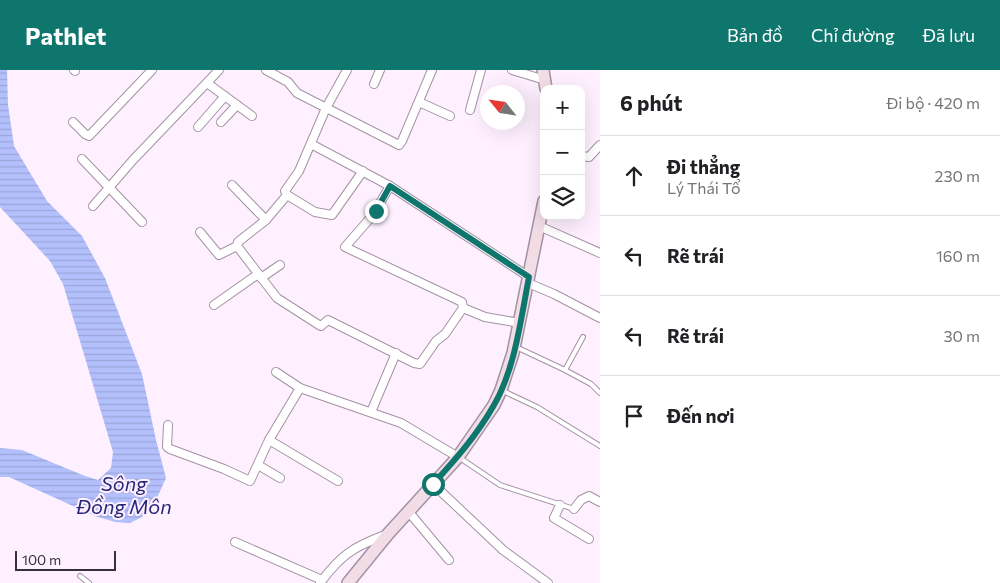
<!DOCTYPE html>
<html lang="vi">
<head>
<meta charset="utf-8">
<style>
  :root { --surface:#fff; --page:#f2f2f2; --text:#202124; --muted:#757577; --line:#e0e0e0; --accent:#0f766e }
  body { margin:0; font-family:Commissioner,sans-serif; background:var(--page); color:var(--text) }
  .controls { position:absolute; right:15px; top:15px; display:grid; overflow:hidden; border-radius:10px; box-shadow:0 5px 20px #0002 }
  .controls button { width:45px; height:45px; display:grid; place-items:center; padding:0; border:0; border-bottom:1px solid var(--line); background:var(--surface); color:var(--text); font:25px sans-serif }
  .compass { position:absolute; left:480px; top:15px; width:45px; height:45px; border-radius:50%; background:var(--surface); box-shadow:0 5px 20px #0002; rotate:300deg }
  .scale { position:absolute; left:15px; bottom:12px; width:101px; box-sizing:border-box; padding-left:5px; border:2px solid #363037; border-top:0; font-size:14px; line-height:18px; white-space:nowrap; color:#363037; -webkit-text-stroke:4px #fef0ff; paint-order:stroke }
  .stop { position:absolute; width:15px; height:15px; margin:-11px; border:4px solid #0f766e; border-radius:50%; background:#fff }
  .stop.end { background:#0f766e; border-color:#fff; box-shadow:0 1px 5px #0008 }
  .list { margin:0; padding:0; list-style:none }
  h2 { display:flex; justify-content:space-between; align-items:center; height:65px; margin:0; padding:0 20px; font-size:21px }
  h2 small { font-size:16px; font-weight:400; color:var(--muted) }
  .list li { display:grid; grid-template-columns:32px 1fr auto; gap:15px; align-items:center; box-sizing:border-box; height:80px; padding:0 20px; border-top:1px solid var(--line) }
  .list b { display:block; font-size:19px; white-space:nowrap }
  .list p { margin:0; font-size:16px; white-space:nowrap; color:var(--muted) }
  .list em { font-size:16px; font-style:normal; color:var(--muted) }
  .icon { flex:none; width:28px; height:28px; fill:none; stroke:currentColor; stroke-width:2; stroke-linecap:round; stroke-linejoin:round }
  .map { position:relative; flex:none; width:600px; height:513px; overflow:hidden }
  header { display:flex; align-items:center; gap:30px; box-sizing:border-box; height:70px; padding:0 25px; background:var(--accent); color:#fff }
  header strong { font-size:24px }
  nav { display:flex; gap:28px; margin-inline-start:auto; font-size:18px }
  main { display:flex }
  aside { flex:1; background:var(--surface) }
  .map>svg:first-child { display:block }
  .water { fill:url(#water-rules) }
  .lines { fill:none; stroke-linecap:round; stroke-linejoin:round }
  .service-casing { stroke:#a392a4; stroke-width:6 }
  .minor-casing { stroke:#a392a4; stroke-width:10 }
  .secondary-casing { stroke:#a392a4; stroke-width:14 }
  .service { stroke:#fff; stroke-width:4 }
  .minor { stroke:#fff; stroke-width:8 }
  .secondary { stroke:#f2dce6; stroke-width:11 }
  .route { stroke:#0f766e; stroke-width:6 }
  .labels { text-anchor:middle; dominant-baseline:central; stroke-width:4; stroke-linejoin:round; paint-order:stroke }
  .water-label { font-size:20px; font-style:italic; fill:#252778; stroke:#fef0ff }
</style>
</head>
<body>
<header>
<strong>Pathlet</strong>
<nav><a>Bản đồ</a><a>Chỉ đường</a><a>Đã lưu</a></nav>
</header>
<main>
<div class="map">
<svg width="600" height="513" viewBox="0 0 600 513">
  <defs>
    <pattern id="water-rules" width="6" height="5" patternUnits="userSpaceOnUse" patternTransform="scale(1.25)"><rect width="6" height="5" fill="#b3c0fb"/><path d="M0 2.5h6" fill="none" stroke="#9ba5d8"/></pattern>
  </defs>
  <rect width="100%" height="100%" fill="#fef0ff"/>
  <!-- water -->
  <path class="water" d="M0,0H7L8,35L14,76L47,131L82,166L105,208L142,304L156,370L166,408L156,430L142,447L130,453L115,452L95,446L9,407H0V378L22,380L85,406L98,410L111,398L113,382L63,214L50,191L0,137Z"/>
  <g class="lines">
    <!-- service casing -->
    <g class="service-casing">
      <g id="service">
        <path d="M516,277L565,300L591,314L600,323"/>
        <path d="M565,300L583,267"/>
        <path d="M503,321L537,337L600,376"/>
        <path d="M460,388L500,415L574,439"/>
        <path d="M80,506L89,513"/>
      </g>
    </g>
    <!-- minor casing -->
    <g class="minor-casing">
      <g id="minor">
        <path d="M74,0L75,1"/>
        <path d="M266,0L288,12L297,23L399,75L402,71L432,0"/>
        <path d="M347,0L326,38L299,101L285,121L287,125L266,150L238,172L237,176L277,228L319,255L321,256L328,250L414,293L420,294L436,271L445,264L463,238L462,232L345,177L373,145L390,116"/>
        <path d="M512,0L545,10"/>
        <path d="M207,13L252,46"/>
        <path d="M374,14L380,0"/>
        <path d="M419,32L450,46"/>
        <path d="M470,40L481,0"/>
        <path d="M73,52L85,64L89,66L152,0"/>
        <path d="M221,52L237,35"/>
        <path d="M198,57L225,26"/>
        <path d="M311,74L390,116L529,207"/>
        <path d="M581,86L589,87L600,75"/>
        <path d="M82,89L142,152"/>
        <path d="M232,115L266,150"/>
        <path d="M287,125L315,142L332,145L363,101"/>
        <path d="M93,136L133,90L219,0"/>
        <path d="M539,156L600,183"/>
        <path d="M200,162L219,185L237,176"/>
        <path d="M261,208L280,195"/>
        <path d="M528,213L554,224L600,248"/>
        <path d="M214,235L258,204"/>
        <path d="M463,238L485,247L520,253"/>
        <path d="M276,302L300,318L401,353L458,387"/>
        <path d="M371,342L396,283"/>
        <path d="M168,355L167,377L170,379L224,399L250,411L269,370L300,318"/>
        <path d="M269,370L338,411"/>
        <path d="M258,395L280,408"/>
        <path d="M433,414L503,480L548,513"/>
        <path d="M560,435L554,448L589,469"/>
        <path d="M574,439L581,430L589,426L600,432"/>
        <path d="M408,441L449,490"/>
        <path d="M235,472L322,510"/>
        <path d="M320,513C341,485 353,477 385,465"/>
      </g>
    </g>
    <!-- secondary casing -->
    <g class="secondary-casing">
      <g id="secondary">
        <path d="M543,0L546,19"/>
        <path d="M348,513L388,464L458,387L494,335L501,320L513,283L544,131"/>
      </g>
    </g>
    <!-- service -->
    <use href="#service" class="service"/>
    <!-- minor -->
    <use href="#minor" class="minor"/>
    <!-- secondary -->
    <use href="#secondary" class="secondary"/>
  </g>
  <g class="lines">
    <!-- route -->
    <path class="route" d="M376,141L390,116L529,207C521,248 515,299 494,335C477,365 456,389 433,414"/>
  </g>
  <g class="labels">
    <!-- water labels -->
    <g class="water-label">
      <text x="124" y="413">Sông<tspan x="124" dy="23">Đồng Môn</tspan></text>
    </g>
  </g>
</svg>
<div class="controls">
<button>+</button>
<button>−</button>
<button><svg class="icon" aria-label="layers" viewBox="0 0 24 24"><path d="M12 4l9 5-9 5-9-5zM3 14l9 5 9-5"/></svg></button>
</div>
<svg class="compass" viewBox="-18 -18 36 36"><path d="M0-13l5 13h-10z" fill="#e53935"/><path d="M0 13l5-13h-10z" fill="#757577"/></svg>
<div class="scale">100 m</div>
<div class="stop" style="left:433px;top:414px"></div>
<div class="stop end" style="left:376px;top:141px"></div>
</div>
<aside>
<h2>6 phút<small>Đi bộ · 420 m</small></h2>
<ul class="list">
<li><svg class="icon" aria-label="ahead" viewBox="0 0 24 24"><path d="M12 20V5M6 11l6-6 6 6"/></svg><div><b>Đi thẳng</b><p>Lý Thái Tổ</p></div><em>230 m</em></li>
<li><svg class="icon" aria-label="left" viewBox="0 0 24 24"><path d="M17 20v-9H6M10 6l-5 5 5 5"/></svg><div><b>Rẽ trái</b></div><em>160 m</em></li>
<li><svg class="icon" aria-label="left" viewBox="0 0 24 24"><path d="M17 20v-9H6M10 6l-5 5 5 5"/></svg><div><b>Rẽ trái</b></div><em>30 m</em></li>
<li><svg class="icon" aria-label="arrive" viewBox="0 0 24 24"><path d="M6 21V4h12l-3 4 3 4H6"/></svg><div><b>Đến nơi</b></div></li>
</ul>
</aside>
</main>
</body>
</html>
